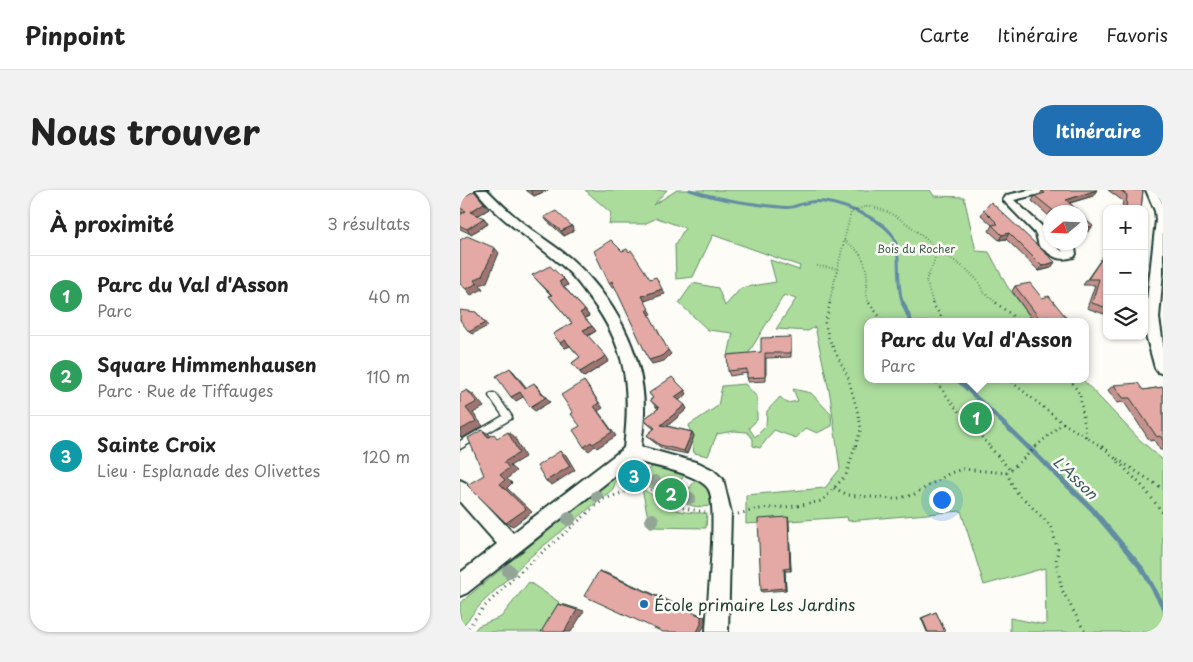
<!DOCTYPE html>
<html lang="fr">
<head>
<meta charset="utf-8">
<style>
  :root { --surface:#fff; --page:#f2f2f2; --text:#222; --muted:#767676; --line:#e0e0e0; --accent:#1f6fb2 }
  body { margin:0; font-family:"Playpen Sans",sans-serif; background:var(--page); color:var(--text) }
  .controls { position:absolute; right:15px; top:15px; display:grid; overflow:hidden; border-radius:10px; box-shadow:0 1px 4px #0004 }
  .controls button { width:45px; height:45px; display:grid; place-items:center; padding:0; border:0; border-bottom:1px solid var(--line); background:var(--surface); color:var(--text); font:25px sans-serif }
  .compass { position:absolute; left:583px; top:15px; width:45px; height:45px; border-radius:50%; background:var(--surface); box-shadow:0 1px 4px #0004; rotate:251deg }
  .you { position:absolute; left:481px; top:309px; width:18px; height:18px; margin:-12px; border:4px solid #fff; border-radius:50%; background:#1a73e8; box-shadow:0 0 0 8px #1a73e833 }
  .badge { display:grid; place-items:center; width:32px; height:32px; border-radius:50%; background:var(--accent); color:#fff; font-size:16px; font-weight:700 }
  .pin { position:absolute; translate:-50% -50%; border:2px solid #fff; box-shadow:0 1px 5px #0006 }
  .popup { position:absolute; left:404px; top:128px; width:225px; height:65px; box-sizing:border-box; display:grid; place-content:center; border-radius:10px; background:var(--surface); filter:drop-shadow(0 1px 4px #0005); font-size:16px; white-space:nowrap; color:var(--muted) }
  .popup b { font-size:19px; color:var(--text) }
  .popup::after { content:''; position:absolute; left:50%; top:100%; margin-left:-10px; border:10px solid transparent; border-top-color:var(--surface) }
  .list { margin:0; padding:0; list-style:none }
  h2 { display:flex; justify-content:space-between; align-items:center; height:65px; margin:0; padding:0 20px; font-size:21px }
  h2 small { font-size:16px; font-weight:400; color:var(--muted) }
  .list li { display:grid; grid-template-columns:32px 1fr auto; gap:15px; align-items:center; box-sizing:border-box; height:80px; padding:0 20px; border-top:1px solid var(--line) }
  .list b { display:block; font-size:19px; white-space:nowrap }
  .list p { margin:0; font-size:16px; white-space:nowrap; color:var(--muted) }
  .list em { font-size:16px; font-style:normal; color:var(--muted) }
  .icon { flex:none; width:28px; height:28px; fill:none; stroke:currentColor; stroke-width:2; stroke-linecap:round; stroke-linejoin:round }
  .map { position:relative; flex:none; width:703px; height:442px; overflow:hidden; border-radius:20px }
  header { display:flex; align-items:center; gap:30px; box-sizing:border-box; height:70px; padding:0 25px; background:var(--surface); border-bottom:1px solid var(--line) }
  header strong { font-size:24px }
  nav { display:flex; gap:28px; margin-inline-start:auto; font-size:18px }
  .intro { display:flex; align-items:center; justify-content:space-between; box-sizing:border-box; height:120px; padding:0 30px }
  h1 { margin:0; font-size:35px }
  .button { padding:12px 22px; border-radius:20px; background:var(--accent); color:#fff; font-size:18px; font-weight:700 }
  main { display:flex; gap:30px; padding:0 30px }
  aside { flex:1; background:var(--surface); border-radius:20px; box-shadow:0 1px 4px #0004 }
  .map>svg:first-child { display:block }
  .green { fill:#abdc9c; stroke:#658c68 }
  .lines { fill:none; stroke-linecap:round; stroke-linejoin:round }
  .stream-far2 { stroke:#628ca2; stroke-width:3 }
  .stream-far1 { stroke:#628ca2; stroke-width:4.5 }
  .stream { stroke:#628ca2; stroke-width:5 }
  .lane-casing { stroke:#1f3d34; stroke-width:3 }
  .street-casing { stroke:#1f3d34; stroke-width:4 }
  .path-far2 { stroke:#1f3d34; stroke-width:2; stroke-dasharray:0.5 2.5; stroke-linecap:butt }
  .path-far1 { stroke:#1f3d34; stroke-width:2.5; stroke-dasharray:1 4; stroke-linecap:butt }
  .path { stroke:#1f3d34; stroke-width:3; stroke-dasharray:1 4.5; stroke-linecap:butt }
  .lane { fill:#fdfcf7; fill-rule:evenodd }
  .street { fill:#fdfcf7; fill-rule:evenodd }
  .tree { fill:#92a597 }
  .wall { fill:#c4918d; stroke:#1f3d34 }
  .shaded-wall { fill:#a07673; stroke:#1f3d34 }
  .building { fill:#e4a9a4; stroke:#1f3d34 }
  .poi-dot { fill:#1f6fb2; stroke:#fdfcf7; stroke-width:2 }
  .labels { text-anchor:middle; dominant-baseline:central; stroke-width:5; stroke-linejoin:round; paint-order:stroke }
  .far-park-label { font-size:11px; fill:#3b5d49; stroke:#fdfcf7 }
  .water-label { font-size:15px; font-style:italic; fill:#3b5e62; stroke:#fdfcf7 }
  .near-poi-label { font-size:16px; fill:#1f3d34; stroke:#fdfcf7; text-anchor:start }
</style>
</head>
<body>
<header>
<strong>Pinpoint</strong>
<nav><a>Carte</a><a>Itinéraire</a><a>Favoris</a></nav>
</header>
<div class="intro"><h1>Nous trouver</h1><a class="button">Itinéraire</a></div>
<main>
<aside>
<h2>À proximité<small>3 résultats</small></h2>
<ul class="list">
<li><span class="badge" style="background:#2e9e5b">1</span><div><b>Parc du Val d'Asson</b><p>Parc</p></div><em>40 m</em></li>
<li><span class="badge" style="background:#2e9e5b">2</span><div><b>Square Himmenhausen</b><p>Parc · Rue de Tiffauges</p></div><em>110 m</em></li>
<li><span class="badge" style="background:#0f9aa8">3</span><div><b>Sainte Croix</b><p>Lieu · Esplanade des Olivettes</p></div><em>120 m</em></li>
</ul>
</aside>
<div class="map">
<svg width="703" height="442" viewBox="0 0 703 442">
  <rect width="100%" height="100%" fill="#fdfcf7"/>
  <filter id="ink" filterUnits="userSpaceOnUse"><feTurbulence type="fractalNoise" baseFrequency=".02" numOctaves="2"/><feDisplacementMap in="SourceGraphic" scale="10" xChannelSelector="R" yChannelSelector="G"/><feConvolveMatrix kernelMatrix="1 2 1 2 8 2 1 2 1" color-interpolation-filters="sRGB"/></filter>
  <g filter="url(#ink)">
    <!-- green -->
    <g class="green">
      <path d="M125,0H207L193,15L217,0H470L474,6L504,7L516,61L529,62L547,96L574,132H407V189H622L680,250L703,270V442H550V428L586,435L585,378L524,395L501,321L388,331L387,327L286,334V305L365,298L380,279L370,205L355,137L348,141L316,139L336,109L324,105L280,177L267,170L273,143L248,140L219,113L233,93L258,98L265,116L281,98L316,92L310,70L339,80L340,76L253,45L233,87L216,89L215,55L225,38L197,28L184,34H149L151,23Z"/>
      <path d="M285,194L297,207V230L289,238L295,247L306,236L307,221L320,207L327,213L338,211L333,199L351,203L371,224L372,236L357,243L346,238L336,248L314,240L300,258L293,256V249L287,242L274,241L257,244L248,266L234,263L229,235L258,216L262,196Z"/>
      <path d="M196,275L221,282L224,285L219,294L230,298L236,289C246,294 252,303 252,315C226,324 203,297 181,295C176,294 170,297 165,298L161,295L160,290L165,286H171L172,291L175,293L180,289L179,284Z"/>
      <path d="M159,282L153,299L70,367L21,414L0,439V413Z"/>
      <path d="M182,299C193,304 196,309 205,315C218,323 232,323 247,323L246,338L190,337Z"/>
      <path d="M69,392L99,412L81,442H13L18,436L41,427Z"/>
    </g>
    <g class="lines">
      <!-- stream-far2 -->
      <path class="stream-far2" d="M230,0C258,10 290,14 320,17C336,19 337,14 350,12C372,9 421,27 433,46C442,61 435,94 443,114"/>
      <!-- stream-far1 -->
      <g class="stream-far1">
        <path d="M443,113L451,132"/>
        <path d="M497,189L569,258"/>
      </g>
      <!-- stream -->
      <path class="stream" d="M568,257L632,319L683,380L703,416"/>
      <!-- lane casing -->
      <g class="lane-casing">
        <g id="lane">
          <path d="M0,5H3V6L0,7Z"/>
          <path d="M33,203L36,204L51,225L52,227L51,229L0,259V251L43,226L29,206L30,204Z"/>
        </g>
      </g>
      <!-- street casing -->
      <g class="street-casing">
        <g id="street">
          <path d="M16,0H27C37,10 47,20 58,29C74,43 93,54 110,68C153,106 185,163 184,222C184,234 182,245 181,257L239,273L253,280L263,289L271,323L268,442H246C247,416 258,318 249,300C241,284 191,275 174,271L7,403L0,406V383L37,354L0,312V290L6,293L53,343L164,258C171,197 167,157 129,107C120,95 111,82 99,73C71,49 38,29 16,0Z"/>
          <path d="M569,0H589L588,2L554,10L586,40L590,41L589,51L603,62L597,52H610L615,58L616,64L614,67C596,72 593,66 579,56L576,44L543,10L547,5Z"/>
          <path d="M686,0H696L703,14V82L699,128L703,154V184L698,182L695,178L686,145L685,128L696,30L695,21Z"/>
        </g>
      </g>
      <!-- path-far2 -->
      <g class="path-far2">
        <path d="M384,51C402,60 408,75 407,95C407,103 405,108 410,114"/>
        <path d="M477,59L506,79L519,92L523,102L538,114"/>
        <path d="M357,76L379,79"/>
        <path d="M369,114L391,22C397,20 404,16 410,17C435,20 459,43 477,59L474,72L466,90L473,114"/>
      </g>
      <!-- path-far1 -->
      <g class="path-far1">
        <path d="M370,113L365,133L369,149L388,187L399,227L401,239L395,258"/>
        <path d="M409,113L424,132"/>
        <path d="M472,113L485,132"/>
        <path d="M536,113L553,126L555,132"/>
        <path d="M474,189L495,217L531,258"/>
        <path d="M548,189L603,233L574,258"/>
        <path d="M610,189L620,205L626,247"/>
        <path d="M603,233L644,258"/>
      </g>
      <!-- path -->
      <g class="path">
        <path d="M530,257L550,280"/>
        <path d="M576,257L547,283L554,299L591,336L598,360L596,371L602,400L625,442"/>
        <path d="M642,257L648,261L684,298L703,323"/>
        <path d="M657,269L703,299"/>
        <path d="M374,298L388,305L434,309L453,305L490,283L503,279L547,283"/>
        <path d="M278,324L299,319L336,316L362,311L386,285L395,257"/>
        <path d="M5,442L23,418L62,380L144,309L182,296L198,303L206,312L218,317L245,322"/>
      </g>
      <!-- lane -->
      <use href="#lane" class="lane"/>
      <!-- street -->
      <use href="#street" class="street"/>
    </g>
    <!-- trees -->
    <g class="tree">
      <circle cx="195" cy="291" r="6"/>
      <circle cx="167" cy="292" r="6"/>
      <circle cx="137" cy="306" r="6"/>
      <circle cx="230" cy="308" r="6"/>
      <circle cx="109" cy="329" r="7"/>
      <circle cx="192" cy="330" r="7"/>
      <circle cx="49" cy="381" r="7"/>
    </g>
    <!-- wall -->
    <g class="wall">
      <path d="M66,0H88L74,6Z"/>
      <path d="M648,0H683L681,19H662L663,11Z"/>
      <path d="M582,1L633,6L610,13L617,22H590V27L572,11L575,6L580,5Z"/>
      <path d="M0,9L29,19L17,26L24,28L28,34L11,44L0,39V25L3,23L0,22Z"/>
      <path d="M524,20L591,78L579,81L546,49L539,50L529,41L532,35L521,25Z"/>
      <path d="M84,27L114,41L104,46L87,31Z"/>
      <path d="M647,57V125L627,118L635,95H623L646,62H643Z"/>
      <path d="M72,85L104,89L108,95L104,97L125,120L129,126L125,128L136,141L128,146L149,171L124,187L112,173L120,167L110,156L105,158L93,144L112,133L89,106L91,105Z"/>
      <path d="M555,96L582,108L610,132H574L552,101Z"/>
      <path d="M331,152V167L306,168V191L288,192L287,183L270,186L268,181L301,162Z"/>
      <path d="M654,195L683,200L703,197V260H700L694,250L690,251L664,212L657,213L648,200Z"/>
      <path d="M189,203L227,204L219,210L227,219L207,236L232,242L234,246L227,264L203,259L190,249L187,245L194,239L187,233L184,229L198,219L190,210L193,208Z"/>
      <path d="M328,327L331,381H325L326,400L302,402L301,400Z"/>
      <path d="M476,422L485,442H467L461,428Z"/>
    </g>
    <!-- shaded-wall -->
    <g class="shaded-wall">
      <path d="M70,0H88L74,6Z"/>
      <path d="M637,0L633,6L602,15L606,10Z"/>
      <path d="M24,13L29,19L14,28L10,22Z"/>
      <path d="M24,28L28,34L11,44L7,39Z"/>
      <path d="M112,36L114,41L104,46L101,41Z"/>
      <path d="M633,36L629,41L620,44V39Z"/>
      <path d="M549,43L546,49L539,50L542,45Z"/>
      <path d="M35,58L39,63L27,92L20,95L23,99L11,105L6,99L14,90Z"/>
      <path d="M595,72L591,78L579,81L582,76Z"/>
      <path d="M104,89L108,95L103,98L99,92Z"/>
      <path d="M152,91L155,96L152,98L149,93Z"/>
      <path d="M202,99L205,104L185,111L182,106Z"/>
      <path d="M189,119L192,124L189,125L187,120Z"/>
      <path d="M125,120L129,126L124,128L120,123Z"/>
      <path d="M16,122L28,136L12,144L9,142Z"/>
      <path d="M589,127L586,132H578L580,129Z"/>
      <path d="M132,136L136,141L127,146L123,140Z"/>
      <path d="M105,150L110,156L105,158L100,153Z"/>
      <path d="M208,160L211,164L204,171L192,174L189,170Z"/>
      <path d="M146,166L149,171L124,187L120,182Z"/>
      <path d="M50,178L54,182L70,202L65,198Z"/>
      <path d="M124,191L143,218L138,221L156,246L137,258L135,256L129,261L124,257L134,216Z"/>
      <path d="M74,193L78,197L90,212L75,221L70,217Z"/>
      <path d="M7,200L14,205L24,217L13,223L23,236L2,248L0,246V240L6,218Z"/>
      <path d="M225,200L227,204L218,211L215,207Z"/>
      <path d="M60,202L65,206L56,211L51,207Z"/>
      <path d="M225,215L227,219L204,239L201,235Z"/>
      <path d="M22,240L29,244L35,251L28,247Z"/>
      <path d="M48,242L54,246L65,267L50,276L56,281L47,289L52,293L47,298L72,322L53,336L46,333L40,294V285L44,272Z"/>
      <path d="M232,242L234,246L227,264L224,261Z"/>
      <path d="M100,261L106,265L115,280L92,295L86,291Z"/>
      <path d="M328,327L329,331L331,381L330,378Z"/>
      <path d="M324,379L325,381L326,400L325,398Z"/>
      <path d="M139,381L146,383L245,427V434L241,442H237Z"/>
      <path d="M98,414L105,415L124,421L111,442H104Z"/>
    </g>
    <!-- building -->
    <g class="building">
      <path d="M584,0H637L606,10L616,19H613L617,22H595L575,6L585,3L582,1Z"/>
      <path d="M660,0H683L681,19H666L667,5Z"/>
      <path d="M14,1L24,13L10,22L24,28L7,39L0,36V25L6,21L0,18V9Z"/>
      <path d="M531,12L595,72L582,76L549,43L542,45L532,35L538,34L524,20Z"/>
      <path d="M96,21L112,36L101,41L84,27Z"/>
      <path d="M620,25L633,36L620,39Z"/>
      <path d="M7,46L35,58L22,86L14,90L18,93L6,99L0,94V50Z"/>
      <path d="M151,50L162,61L167,59L169,62L171,60L190,89L196,87L202,99L182,106L189,119L187,120L208,160L202,166L189,170L152,91L149,93L134,61Z"/>
      <path d="M647,61V118L632,113L639,89H628Z"/>
      <path d="M90,76L104,89L99,92L125,120L120,123L132,136L123,140L146,166L120,182L112,173L120,167L105,150L100,153L93,144L112,133L89,106L92,105L72,85Z"/>
      <path d="M570,93L582,108L589,106L610,132H592L589,127L580,129L555,96Z"/>
      <path d="M0,120L16,122L25,133L9,142L0,130Z"/>
      <path d="M331,147V163H305V187L287,188V179L268,181L267,165L301,162V148Z"/>
      <path d="M50,178L65,198L74,193L85,208L70,217L60,202L51,207L36,186Z"/>
      <path d="M212,187L225,200L215,207L225,215L201,235L232,242L224,261L200,255L187,245L195,238L184,229L199,218L190,210L193,208L189,203Z"/>
      <path d="M124,191L139,213L134,216L152,242L133,254L131,252L124,257L113,240L120,236L111,224L113,223L101,205Z"/>
      <path d="M678,193L683,200L703,197V250L700,246L697,247L670,208H663L654,195Z"/>
      <path d="M7,200L17,212L6,218L16,231L0,240V204Z"/>
      <path d="M22,240L28,247L34,244L37,248L48,242L59,263L44,272L49,278L40,285L45,290L40,294L66,319L46,333L7,295L24,285L8,248Z"/>
      <path d="M100,261L110,276L86,291L77,276Z"/>
      <path d="M328,327L330,378L324,379L325,398L301,400L298,329Z"/>
      <path d="M139,381L241,426V434L237,442H203L124,406Z"/>
      <path d="M98,414L117,420L104,442H81Z"/>
      <path d="M476,422L485,442H468L462,428Z"/>
    </g>
  </g>
  <!-- markers -->
  <circle class="poi-dot" cx="184" cy="414" r="5"/>
  <g class="labels">
    <!-- far-park labels -->
    <g class="far-park-label">
      <text x="456" y="58">Bois du Rocher</text>
    </g>
    <!-- water labels -->
    <g class="water-label">
      <text transform="translate(616 287) rotate(44)">L'Asson</text>
    </g>
    <!-- near-poi labels -->
    <g class="near-poi-label">
      <text x="194" y="414">École primaire Les Jardins</text>
    </g>
  </g>
</svg>
<div class="controls">
<button>+</button>
<button>−</button>
<button><svg class="icon" aria-label="layers" viewBox="0 0 24 24"><path d="M12 4l9 5-9 5-9-5zM3 14l9 5 9-5"/></svg></button>
</div>
<svg class="compass" viewBox="-18 -18 36 36"><path d="M0-13l5 13h-10z" fill="#e53935"/><path d="M0 13l5-13h-10z" fill="#767676"/></svg>
<div class="you"></div>
<div class="pin badge" style="left:516px;top:228px;background:#2e9e5b">1</div>
<div class="popup"><b>Parc du Val d'Asson</b>Parc</div>
<div class="pin badge" style="left:211px;top:304px;background:#2e9e5b">2</div>
<div class="pin badge" style="left:174px;top:286px;background:#0f9aa8">3</div>
</div>
</main>
</body>
</html>
